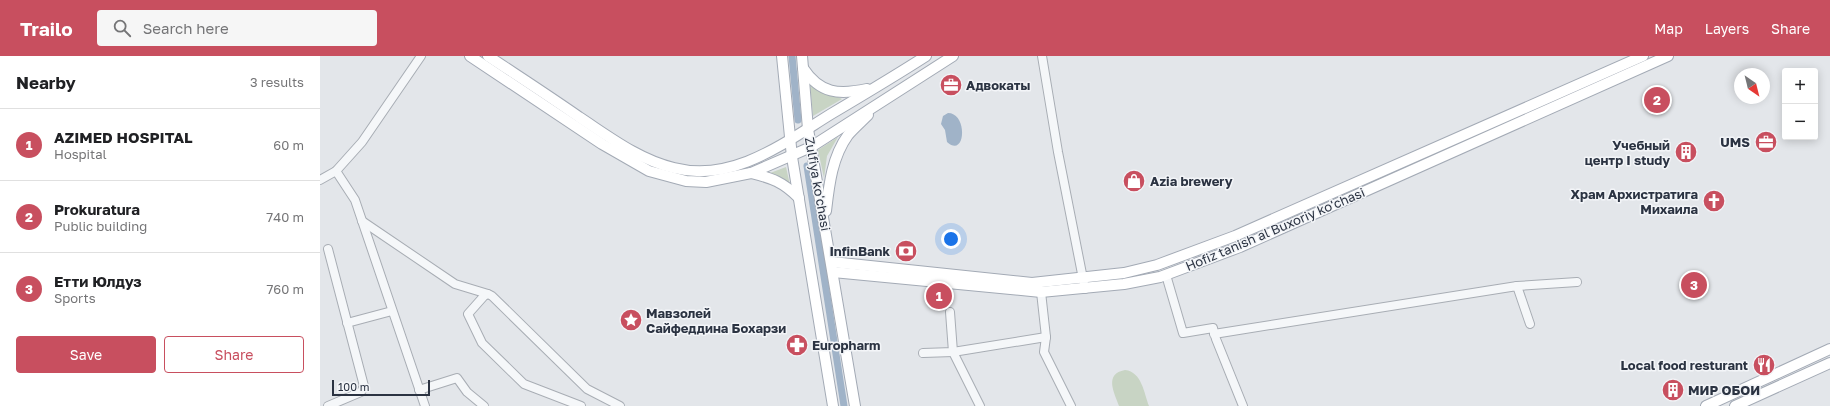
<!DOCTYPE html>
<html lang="en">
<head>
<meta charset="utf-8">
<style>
  :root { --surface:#fff; --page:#f6f6f6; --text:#202124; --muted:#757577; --line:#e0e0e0; --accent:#c84f5f }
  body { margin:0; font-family:"Golos Text",sans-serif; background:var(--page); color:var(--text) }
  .controls { position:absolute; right:12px; top:12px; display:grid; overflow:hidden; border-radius:4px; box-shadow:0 2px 10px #0003 }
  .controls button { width:36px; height:36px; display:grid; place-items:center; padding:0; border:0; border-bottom:1px solid var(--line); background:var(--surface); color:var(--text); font:20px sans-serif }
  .compass { position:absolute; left:1414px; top:12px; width:36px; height:36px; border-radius:50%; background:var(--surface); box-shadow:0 2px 10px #0003; rotate:145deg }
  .scale { position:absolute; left:12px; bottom:10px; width:98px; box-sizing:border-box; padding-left:4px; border:2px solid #2b3342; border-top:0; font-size:11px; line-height:14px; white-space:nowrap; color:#2b3342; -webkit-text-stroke:3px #f3f5f8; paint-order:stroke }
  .you { position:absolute; left:631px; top:183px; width:14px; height:14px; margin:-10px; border:3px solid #fff; border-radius:50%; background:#1a73e8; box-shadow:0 0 0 6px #1a73e833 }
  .badge { display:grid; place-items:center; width:26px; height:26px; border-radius:50%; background:var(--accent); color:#fff; font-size:13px; font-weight:700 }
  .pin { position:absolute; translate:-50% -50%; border:2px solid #fff; box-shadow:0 1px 4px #0006 }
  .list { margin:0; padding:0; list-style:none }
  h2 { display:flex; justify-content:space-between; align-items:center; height:52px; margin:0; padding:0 16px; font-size:17px }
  h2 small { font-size:13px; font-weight:400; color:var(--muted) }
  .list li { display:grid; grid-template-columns:26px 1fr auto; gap:12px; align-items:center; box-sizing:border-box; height:72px; padding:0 16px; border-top:1px solid var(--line) }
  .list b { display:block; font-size:15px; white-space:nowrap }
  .list p { margin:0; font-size:13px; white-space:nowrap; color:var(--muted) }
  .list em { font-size:13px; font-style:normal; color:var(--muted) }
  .actions { display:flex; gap:8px; padding:12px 16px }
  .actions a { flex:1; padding:9px 0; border:1px solid var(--accent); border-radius:4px; text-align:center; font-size:14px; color:var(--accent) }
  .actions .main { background:var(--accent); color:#fff }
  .icon { flex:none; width:22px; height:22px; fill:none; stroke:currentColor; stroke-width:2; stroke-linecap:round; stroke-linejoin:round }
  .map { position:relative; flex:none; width:1510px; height:350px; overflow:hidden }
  header { display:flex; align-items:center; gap:24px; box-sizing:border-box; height:56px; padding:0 20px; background:var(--accent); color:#fff }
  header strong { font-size:19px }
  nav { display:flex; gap:22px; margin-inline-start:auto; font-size:14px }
  .search { width:280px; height:36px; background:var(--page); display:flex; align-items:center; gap:10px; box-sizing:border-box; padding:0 14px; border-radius:4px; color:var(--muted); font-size:15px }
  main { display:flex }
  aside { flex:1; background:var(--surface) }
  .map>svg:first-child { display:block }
  .green { fill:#c8d4c4 }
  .water { fill:#a0b3c8 }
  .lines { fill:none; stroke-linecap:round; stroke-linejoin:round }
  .canal { stroke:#a0b3c8; stroke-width:7 }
  .minor-casing { stroke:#a8adb4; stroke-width:10 }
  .major-casing { stroke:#a3aab5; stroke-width:12 }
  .minor { stroke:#f5f7f9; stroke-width:8 }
  .major { stroke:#fff; stroke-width:10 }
  .labels { text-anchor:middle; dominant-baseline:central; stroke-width:3; stroke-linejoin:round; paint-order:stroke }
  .poi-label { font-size:13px; font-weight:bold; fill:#2b3342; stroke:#f3f5f8; text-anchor:start }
  .street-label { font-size:13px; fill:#2b3342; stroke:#f3f5f8 }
</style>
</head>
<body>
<header>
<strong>Trailo</strong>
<div class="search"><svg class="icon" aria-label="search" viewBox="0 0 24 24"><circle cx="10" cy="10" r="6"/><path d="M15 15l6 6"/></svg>Search here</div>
<nav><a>Map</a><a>Layers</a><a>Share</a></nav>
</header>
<main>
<aside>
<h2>Nearby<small>3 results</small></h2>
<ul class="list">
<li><span class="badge">1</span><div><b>AZIMED HOSPITAL</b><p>Hospital</p></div><em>60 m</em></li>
<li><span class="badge">2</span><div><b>Prokuratura</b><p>Public building</p></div><em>740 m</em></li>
<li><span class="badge">3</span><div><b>Етти Юлдуз</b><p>Sports</p></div><em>760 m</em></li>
</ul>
<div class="actions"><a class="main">Save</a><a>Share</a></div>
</aside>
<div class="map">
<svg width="1510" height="350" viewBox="0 0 1510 350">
  <rect width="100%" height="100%" fill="#e3e6ea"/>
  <!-- green -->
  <g class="green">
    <path d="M490,27L522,43L493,60Z"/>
    <path d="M518,81L507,100L504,122L498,94Z"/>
    <path d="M466,111L470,129L460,121L450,117Z"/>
    <path d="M805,314C822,316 824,337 829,350H799C794,336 784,318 805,314Z"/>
  </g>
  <!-- water -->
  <path class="water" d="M628,57C648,57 646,103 627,86L625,74L621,68L623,60Z"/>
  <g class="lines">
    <!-- canal -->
    <g class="canal">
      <path d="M472,0L478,64"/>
      <path d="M487,110L524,350"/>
    </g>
    <!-- minor casing -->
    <g class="minor-casing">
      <g id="minor">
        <path d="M722,0L738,96L765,233"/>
        <path d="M16,115L35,144L105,350"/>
        <path d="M0,124L16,115L42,86L101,0"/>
        <path d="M42,165L135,228L168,238"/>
        <path d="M846,219L863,277L893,272L896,283L923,350"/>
        <path d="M1197,230L1257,226"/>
        <path d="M721,236L726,281L724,296L751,350"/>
        <path d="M630,256L633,296L660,350"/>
        <path d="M27,267L72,255"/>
        <path d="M894,278L1197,230L1210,268"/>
        <path d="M603,297L633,296L726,281"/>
        <path d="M99,334L137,322L147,336L164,350"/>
        <path d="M8,350L41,336L44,330L8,193"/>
        <path d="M261,350L204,328L162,287L148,258L164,240L168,238L172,240L267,333L300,350"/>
      </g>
    </g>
    <!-- major casing -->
    <g class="major-casing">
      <g id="major">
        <path d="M150,0L282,88L329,115L366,125L386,126L431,117L491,91L633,0"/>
        <path d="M168,0C198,20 229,40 259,61C288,80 319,104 354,112C413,127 464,87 511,58C543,39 575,20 606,0"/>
        <path d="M462,0L472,101L513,350"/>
        <path d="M482,0L488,73L535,350"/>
        <path d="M483,12C500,38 519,39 547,33"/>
        <path d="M431,117C452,122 463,126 479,142"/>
        <path d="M506,155C509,129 512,101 528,79C534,72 541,66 548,59"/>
        <path d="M512,206L712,227L804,217L837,209L915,180L1323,0"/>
        <path d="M513,216L721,236L804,228L840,221L920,191L1348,0"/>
        <path d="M1386,350L1510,293"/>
        <path d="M1415,350L1510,307"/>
      </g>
    </g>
    <!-- minor -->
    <use href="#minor" class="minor"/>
    <!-- major -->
    <use href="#major" class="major"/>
  </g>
  <!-- icons -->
  <defs>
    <g id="office-disc" transform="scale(1.15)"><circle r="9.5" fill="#c84f5f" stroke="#f3f5f8"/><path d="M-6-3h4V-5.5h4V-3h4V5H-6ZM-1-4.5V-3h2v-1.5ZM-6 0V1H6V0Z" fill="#fff"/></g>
    <g id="building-disc" transform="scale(1.15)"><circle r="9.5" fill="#c84f5f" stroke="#f3f5f8"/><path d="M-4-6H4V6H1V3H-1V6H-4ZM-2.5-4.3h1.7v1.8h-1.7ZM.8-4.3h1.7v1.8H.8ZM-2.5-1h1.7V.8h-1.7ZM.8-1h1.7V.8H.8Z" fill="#fff"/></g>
    <g id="shop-disc" transform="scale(1.15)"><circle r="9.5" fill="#c84f5f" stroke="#f3f5f8"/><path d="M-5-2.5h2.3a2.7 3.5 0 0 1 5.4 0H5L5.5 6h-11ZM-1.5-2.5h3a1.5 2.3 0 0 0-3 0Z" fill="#fff"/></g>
    <g id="church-disc" transform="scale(1.15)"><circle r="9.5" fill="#c84f5f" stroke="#f3f5f8"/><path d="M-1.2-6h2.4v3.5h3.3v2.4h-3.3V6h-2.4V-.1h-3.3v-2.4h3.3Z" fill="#fff"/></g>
    <g id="bank-disc" transform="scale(1.15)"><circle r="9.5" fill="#c84f5f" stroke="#f3f5f8"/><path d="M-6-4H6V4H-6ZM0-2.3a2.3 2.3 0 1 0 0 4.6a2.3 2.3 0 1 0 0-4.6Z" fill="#fff"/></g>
    <g id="sight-disc" transform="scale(1.15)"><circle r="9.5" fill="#c84f5f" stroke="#f3f5f8"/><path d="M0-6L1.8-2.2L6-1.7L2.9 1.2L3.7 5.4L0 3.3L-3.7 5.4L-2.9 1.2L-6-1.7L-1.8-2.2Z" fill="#fff"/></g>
    <g id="pharmacy-disc" transform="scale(1.15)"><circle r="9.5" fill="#c84f5f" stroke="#f3f5f8"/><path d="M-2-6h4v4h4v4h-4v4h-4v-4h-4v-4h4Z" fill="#fff"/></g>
    <g id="restaurant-disc" transform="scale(1.15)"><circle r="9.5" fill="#c84f5f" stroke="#f3f5f8"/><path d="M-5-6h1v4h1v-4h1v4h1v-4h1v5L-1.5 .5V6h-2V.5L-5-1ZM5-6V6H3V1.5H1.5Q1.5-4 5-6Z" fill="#fff"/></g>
  </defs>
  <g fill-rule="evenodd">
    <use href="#office-disc" x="631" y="29"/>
    <use href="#office-disc" x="1446" y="86"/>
    <use href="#building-disc" x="1366" y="96"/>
    <use href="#shop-disc" x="814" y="125"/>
    <use href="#church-disc" x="1394" y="145"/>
    <use href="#bank-disc" x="586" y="195"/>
    <use href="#sight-disc" x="311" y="264"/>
    <use href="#pharmacy-disc" x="477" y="289"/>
    <use href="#restaurant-disc" x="1444" y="309"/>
    <use href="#building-disc" x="1353" y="334"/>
  </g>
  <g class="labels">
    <!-- poi labels -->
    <g class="poi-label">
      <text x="646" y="29">Адвокаты</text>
      <text x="1430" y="86" text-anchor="end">UMS</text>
      <text x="1350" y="89" text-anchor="end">Учебный<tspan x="1350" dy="15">центр I study</tspan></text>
      <text x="830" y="125">Azia brewery</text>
      <text x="1378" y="138" text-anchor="end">Храм Архистратига<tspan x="1378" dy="15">Михаила</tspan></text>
      <text x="570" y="195" text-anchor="end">InfinBank</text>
      <text x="326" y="257">Мавзолей<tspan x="326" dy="15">Сайфеддина Бохарзи</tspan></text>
      <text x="492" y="289">Europharm</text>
      <text x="1428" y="309" text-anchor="end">Local food resturant</text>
      <text x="1368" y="334">МИР ОБОИ</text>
    </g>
    <!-- street labels -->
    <g class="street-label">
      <text transform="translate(498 128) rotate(80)">Zulfiya ko'chasi</text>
      <text transform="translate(955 173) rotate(-23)">Hofiz tanish al Buxoriy ko'chasi</text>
    </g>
  </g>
</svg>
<div class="controls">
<button>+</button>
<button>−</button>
</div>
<svg class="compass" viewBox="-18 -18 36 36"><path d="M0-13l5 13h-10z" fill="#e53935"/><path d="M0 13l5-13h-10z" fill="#757577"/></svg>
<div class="scale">100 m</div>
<div class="you"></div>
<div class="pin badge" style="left:619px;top:240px">1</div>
<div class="pin badge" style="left:1337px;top:44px">2</div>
<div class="pin badge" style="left:1374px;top:229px">3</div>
</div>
</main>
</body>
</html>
